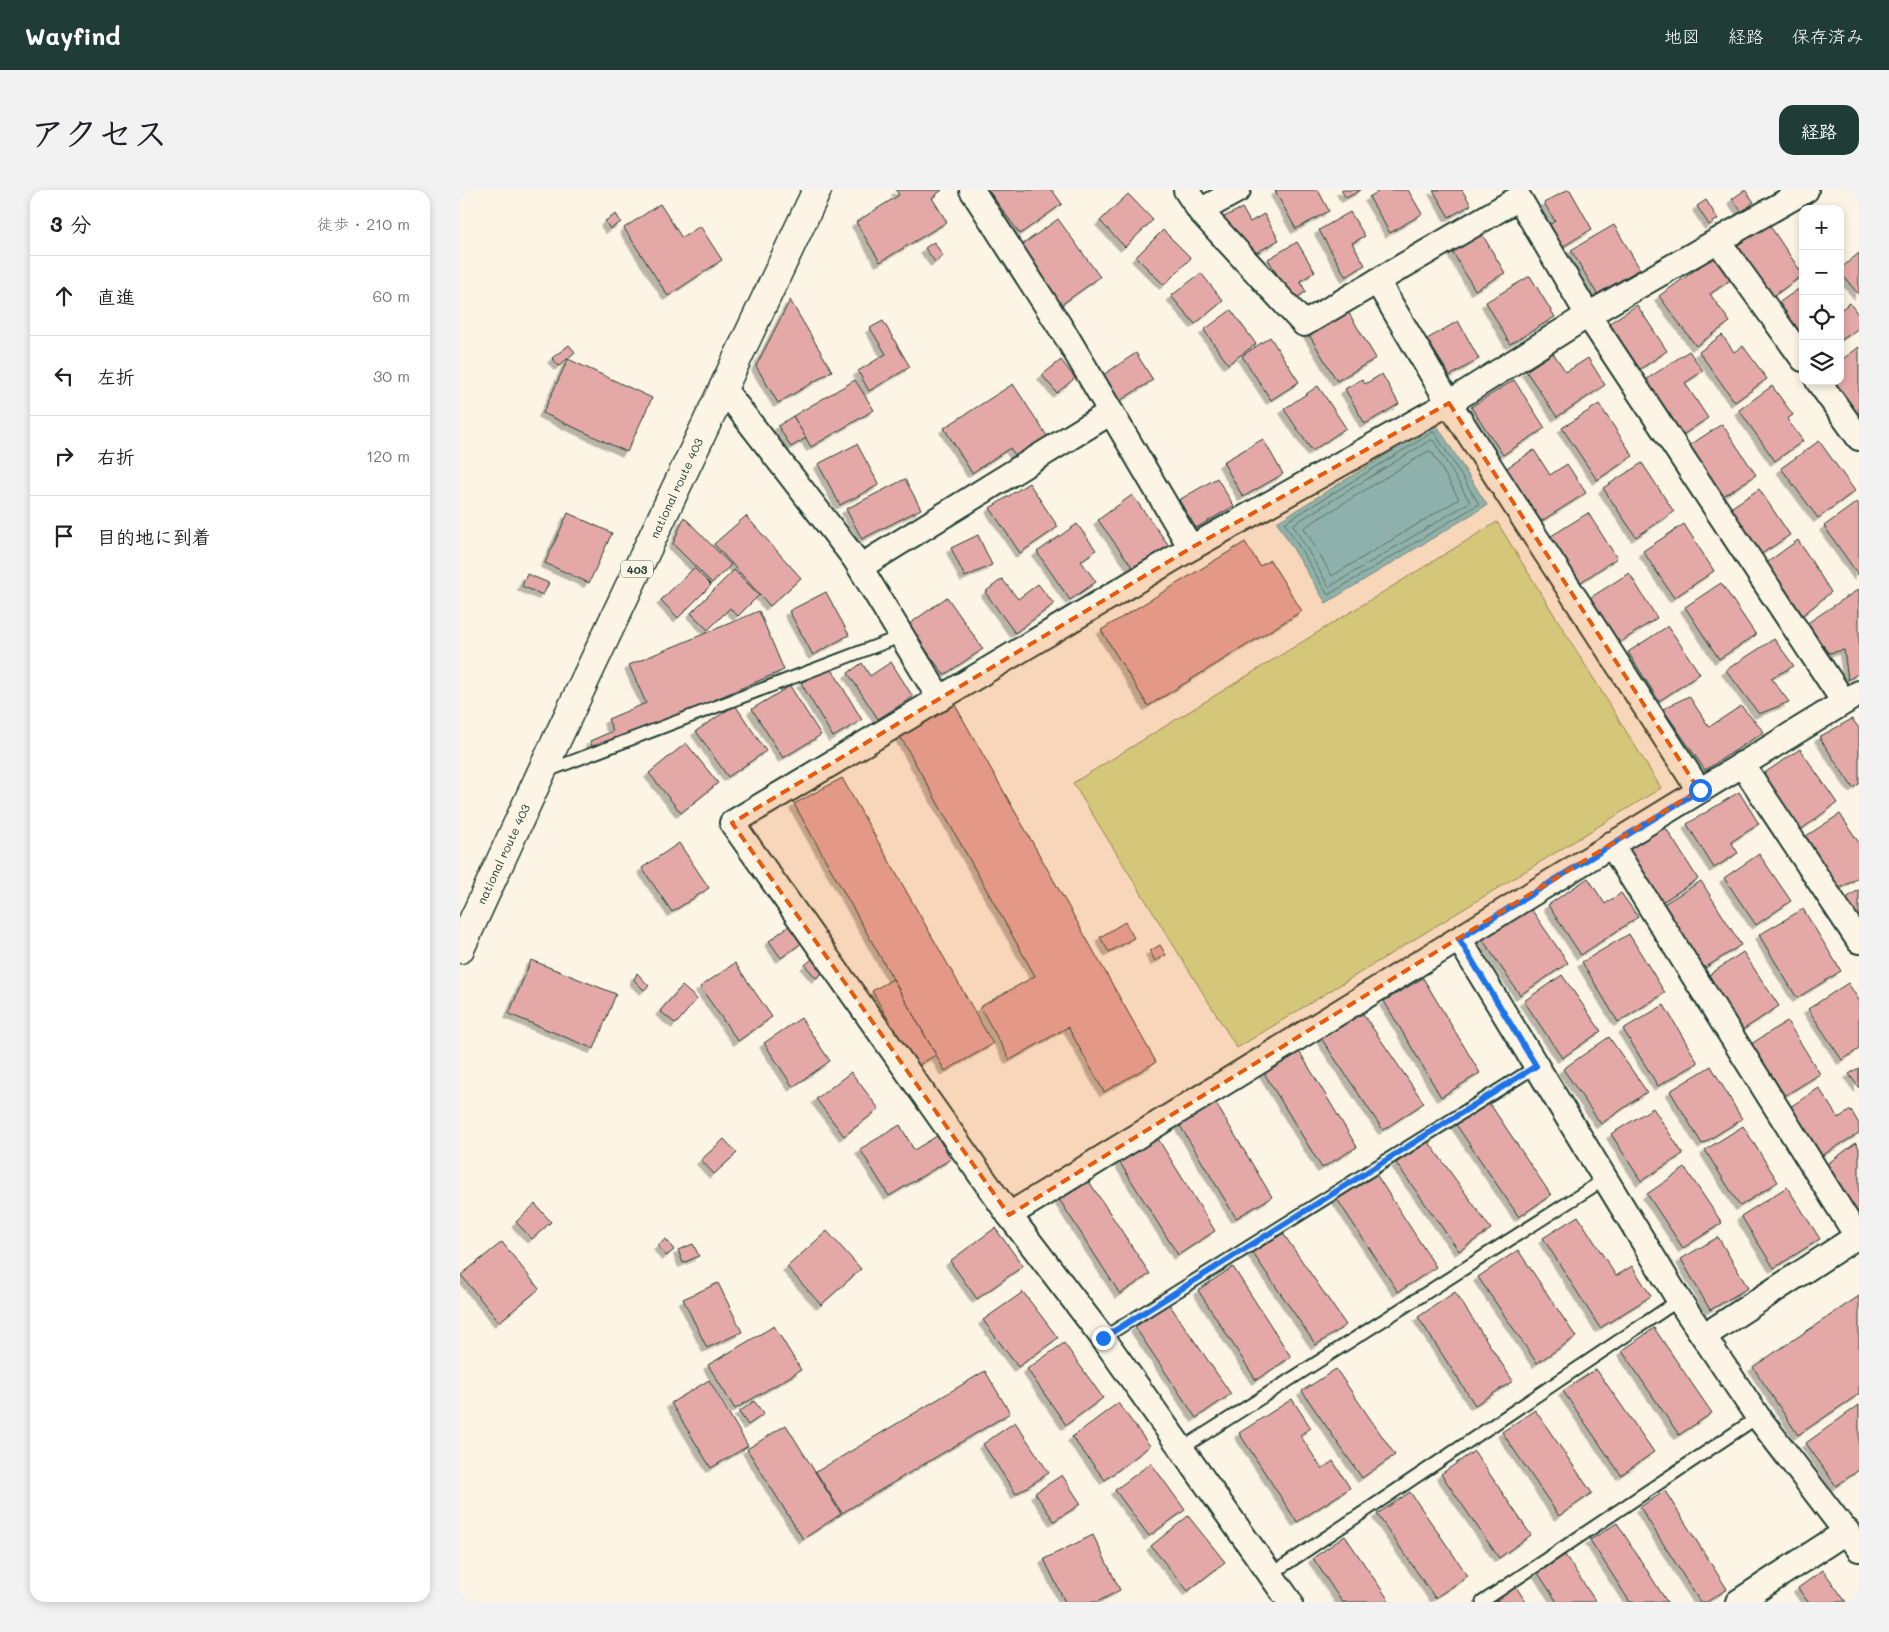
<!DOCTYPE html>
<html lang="ja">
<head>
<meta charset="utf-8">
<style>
  :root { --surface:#fff; --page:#f2f2f2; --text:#202124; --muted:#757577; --line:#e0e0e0; --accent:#1f3d34 }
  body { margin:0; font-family:Mali,"Klee One",sans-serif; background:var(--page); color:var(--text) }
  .controls { position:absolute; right:15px; top:15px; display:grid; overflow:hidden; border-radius:10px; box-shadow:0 2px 8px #0003 }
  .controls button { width:45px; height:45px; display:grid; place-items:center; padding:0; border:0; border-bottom:1px solid var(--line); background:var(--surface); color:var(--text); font:25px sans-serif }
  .stop { position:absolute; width:15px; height:15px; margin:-11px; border:4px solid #1a73e8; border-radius:50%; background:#fff }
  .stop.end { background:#1a73e8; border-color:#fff; box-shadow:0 1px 5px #0008 }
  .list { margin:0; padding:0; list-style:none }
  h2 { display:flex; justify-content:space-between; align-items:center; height:65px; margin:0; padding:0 20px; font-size:21px }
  h2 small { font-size:16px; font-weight:400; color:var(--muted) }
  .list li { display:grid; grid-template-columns:32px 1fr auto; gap:15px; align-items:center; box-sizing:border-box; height:80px; padding:0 20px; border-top:1px solid var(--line) }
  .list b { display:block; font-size:19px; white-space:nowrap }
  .list em { font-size:16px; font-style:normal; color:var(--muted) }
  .icon { flex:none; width:28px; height:28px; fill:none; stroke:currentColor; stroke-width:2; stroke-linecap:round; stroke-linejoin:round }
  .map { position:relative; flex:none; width:1399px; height:1412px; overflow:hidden; border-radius:15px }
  header { display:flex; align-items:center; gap:30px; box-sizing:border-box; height:70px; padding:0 25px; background:var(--accent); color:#fff }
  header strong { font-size:24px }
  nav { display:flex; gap:28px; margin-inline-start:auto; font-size:18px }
  .intro { display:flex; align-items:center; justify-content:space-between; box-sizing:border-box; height:120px; padding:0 30px }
  h1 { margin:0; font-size:35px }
  .button { padding:12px 22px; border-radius:15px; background:var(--accent); color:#fff; font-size:18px; font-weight:700 }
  main { display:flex; gap:30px; padding:0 30px }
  aside { flex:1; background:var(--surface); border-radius:15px; box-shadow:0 2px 8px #0003 }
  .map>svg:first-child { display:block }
  .green { fill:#d0e397; stroke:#789066 }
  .water { fill:#79c9d4; stroke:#559194 }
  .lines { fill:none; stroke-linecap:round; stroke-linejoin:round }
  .shore { stroke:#437574; stroke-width:1 }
  .building { fill:#e4a9a7; stroke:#1f3d34; filter:url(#shadow) }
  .service-casing { stroke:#1f3d34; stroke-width:15 }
  .minor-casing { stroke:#1f3d34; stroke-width:28 }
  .trunk-casing { stroke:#1f3d34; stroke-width:31 }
  .service { stroke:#fcf5e5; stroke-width:11 }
  .minor { stroke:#fcf5e5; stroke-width:24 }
  .trunk { stroke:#fcf5e5; stroke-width:28 }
  .route { stroke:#1a73e8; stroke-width:6 }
  .marked { fill:#e8590c; fill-opacity:0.2; stroke:#e8590c; stroke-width:4; stroke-dasharray:10 6; stroke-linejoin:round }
  .labels { text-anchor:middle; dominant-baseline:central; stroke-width:4; stroke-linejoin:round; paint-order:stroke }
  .shield { fill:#fcf5e5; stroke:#617469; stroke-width:1 }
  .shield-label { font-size:11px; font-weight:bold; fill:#1f3d34 }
  .street-label { font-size:12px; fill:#1f3d34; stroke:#fcf5e5 }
</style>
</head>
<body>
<header>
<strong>Wayfind</strong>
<nav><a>地図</a><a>経路</a><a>保存済み</a></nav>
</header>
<div class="intro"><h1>アクセス</h1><a class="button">経路</a></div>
<main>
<aside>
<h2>3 分<small>徒歩 · 210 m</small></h2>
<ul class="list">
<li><svg class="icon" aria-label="ahead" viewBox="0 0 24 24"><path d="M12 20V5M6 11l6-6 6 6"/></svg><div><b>直進</b></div><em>60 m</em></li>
<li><svg class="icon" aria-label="left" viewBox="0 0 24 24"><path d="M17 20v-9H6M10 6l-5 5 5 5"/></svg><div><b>左折</b></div><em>30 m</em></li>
<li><svg class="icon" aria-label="right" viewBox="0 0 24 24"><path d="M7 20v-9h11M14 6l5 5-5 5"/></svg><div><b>右折</b></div><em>120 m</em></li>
<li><svg class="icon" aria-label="arrive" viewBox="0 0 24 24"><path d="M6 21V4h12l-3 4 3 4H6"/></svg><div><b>目的地に到着</b></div></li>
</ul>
</aside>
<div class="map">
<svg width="1399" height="1412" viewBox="0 0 1399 1412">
  <defs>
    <filter id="shadow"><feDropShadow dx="-4.5" dy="4.5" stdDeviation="0" flood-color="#0004"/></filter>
  </defs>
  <rect width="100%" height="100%" fill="#fcf5e5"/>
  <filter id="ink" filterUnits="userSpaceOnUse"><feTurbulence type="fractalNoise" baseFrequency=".02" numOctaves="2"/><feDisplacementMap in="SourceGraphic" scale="10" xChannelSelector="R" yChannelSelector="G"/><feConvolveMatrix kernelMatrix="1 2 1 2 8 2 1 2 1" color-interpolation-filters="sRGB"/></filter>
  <g filter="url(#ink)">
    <!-- green -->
    <path class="green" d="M1037,332L1201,598L777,858L613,593Z"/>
    <!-- water -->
    <path class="water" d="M976,234L1027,315L866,413L817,332Z"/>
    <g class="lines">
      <!-- shore -->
      <g class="shore">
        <path d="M974,242L1019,314L868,405L825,333Z"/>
        <path d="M971,250L974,251L1010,312L869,397L833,335Z"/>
        <path d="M969,261L972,262L999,309L872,386L844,338Z"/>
      </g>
    </g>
    <!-- building -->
    <g class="building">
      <path d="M436,0H482L472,8L487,32L420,72L396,32L439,5Z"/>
      <path d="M528,0H592L602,14L560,44Z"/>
      <path d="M817,0H858L869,21L836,39L815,1Z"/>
      <path d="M881,0H901L886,8Z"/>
      <path d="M921,0H948L962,24L930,43L909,7Z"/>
      <path d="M973,0H1002L1011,15L989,27Z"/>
      <path d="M1107,0H1110L1132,39L1099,59L1086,37L1095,31L1084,13Z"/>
      <path d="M1285,0L1294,12L1282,22L1272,9Z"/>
      <path d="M668,4L693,30L665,57L640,31Z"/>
      <path d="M1246,10L1258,29L1249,35L1237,16Z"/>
      <path d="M200,14L222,48L240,36L262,70L208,106L164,38Z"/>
      <path d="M782,18L790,32L804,24L819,50L787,68L764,27Z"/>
      <path d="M890,22L905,46L892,53L905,75L886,87L859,40Z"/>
      <path d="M156,24L161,32L150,39L145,31Z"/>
      <path d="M598,29L640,87L601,115L559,57Z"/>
      <path d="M1308,33L1343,85L1305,112L1274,58Z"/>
      <path d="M1154,35L1180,79L1137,104L1111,60Z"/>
      <path d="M703,40L731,68L704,95L676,67Z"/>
      <path d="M1022,44L1045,83L1015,100L992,61Z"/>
      <path d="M474,52L483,66L475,72L465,58Z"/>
      <path d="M837,52L855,82L840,91L846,102L832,110L808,69Z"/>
      <path d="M1399,63V105L1380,82V79Z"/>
      <path d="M1256,65L1273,88L1250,104L1270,132L1236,156L1199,106Z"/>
      <path d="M741,83L763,111L735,134L711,106Z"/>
      <path d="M1070,86L1095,127L1050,154L1026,112Z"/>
      <path d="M1343,96V152L1314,116Z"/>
      <path d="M330,110L372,181L318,213L296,176Z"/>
      <path d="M1390,113L1399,126V138L1380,151V120Z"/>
      <path d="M1177,115L1207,161L1176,182L1145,136Z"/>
      <path d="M771,120L796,154L768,174L744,140Z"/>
      <path d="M887,120L916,168L877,191L848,143Z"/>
      <path d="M423,131L450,177L409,201L398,181L426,164L410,138Z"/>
      <path d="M998,131L1019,169L990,186L967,149Z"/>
      <path d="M1262,145L1274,162L1283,156L1307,189L1275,212L1239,162Z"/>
      <path d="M810,147L839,192L811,210L782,166Z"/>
      <path d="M109,155L115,162L99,176L92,168Z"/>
      <path d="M1399,157V232L1370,191H1380V171Z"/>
      <path d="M1229,161L1243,181L1225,193L1248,228L1218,248L1181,193Z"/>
      <path d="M676,163L693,190L656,213L640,187Z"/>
      <path d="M1093,163L1106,182L1128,168L1145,195L1097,227L1066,181Z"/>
      <path d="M108,169L192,208L167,262L83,223Z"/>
      <path d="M601,170L615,188L597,203L582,185Z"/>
      <path d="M922,184L939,214L905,234L885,199L902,189L905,194Z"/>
      <path d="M395,190L414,220L351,257L333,226Z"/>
      <path d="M1054,190L1085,238L1043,265L1011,217Z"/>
      <path d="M553,194L591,252L560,272L550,258L512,283L484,238Z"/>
      <path d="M858,196L886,238L852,261L824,219Z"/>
      <path d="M1312,196L1333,225L1327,229L1343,251L1315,271L1279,220Z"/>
      <path d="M1139,214L1173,266L1137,290L1102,238Z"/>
      <path d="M333,226L346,248L331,257L318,236Z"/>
      <path d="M1262,234L1296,285L1260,308L1227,257Z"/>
      <path d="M803,249L823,284L783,307L763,272Z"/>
      <path d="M1359,251L1395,301L1358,328L1321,278Z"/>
      <path d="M397,254L419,295L380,315L358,274Z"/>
      <path d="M1074,260L1090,285L1107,274L1126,303L1080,332L1045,279Z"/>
      <path d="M1182,273L1214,322L1176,347L1143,298Z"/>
      <path d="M757,288L774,316L736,338L719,310Z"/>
      <path d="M445,289L461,319L402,349L386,319Z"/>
      <path d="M569,293L598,337L560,363L530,318Z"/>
      <path d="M1299,299L1330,345L1300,365L1269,319Z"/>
      <path d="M672,305L710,357L676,382L638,330Z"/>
      <path d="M1397,312L1399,315V386L1364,336Z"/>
      <path d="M108,323L152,343L129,393L85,373Z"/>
      <path d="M1128,323L1157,368L1118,394L1088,348Z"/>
      <path d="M286,326L341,388L310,416L254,354Z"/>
      <path d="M224,327L271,375L252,393L213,354Z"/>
      <path d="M617,334L636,360L621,371L636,392L610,410L577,362Z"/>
      <path d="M1224,334L1254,381L1214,408L1183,361Z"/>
      <path d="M518,345L532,375L505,387L491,358Z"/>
      <path d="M1338,350L1371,402L1342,426L1305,374Z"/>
      <path d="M785,352L800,376L810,370L842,421L688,516L641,440Z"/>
      <path d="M234,378L251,395L218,428L201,410Z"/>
      <path d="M274,380L299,405L278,426L270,418L248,440L231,423Z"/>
      <path d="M1169,383L1197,428L1159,453L1130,408Z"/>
      <path d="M67,384L89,393L83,405L62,396Z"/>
      <path d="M542,389L558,409L578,394L594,414L555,443L525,402Z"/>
      <path d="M1261,393L1296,445L1259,469L1225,417Z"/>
      <path d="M1399,399V483L1388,490L1384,460L1369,463L1346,434Z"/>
      <path d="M366,402L389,445L353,465L329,421Z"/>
      <path d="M487,407L523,459L484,485L448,435Z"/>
      <path d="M299,421L324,480L134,561L130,551L153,541L148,529L186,513L169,475Z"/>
      <path d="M1208,436L1240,484L1199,511L1168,462Z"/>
      <path d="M1314,449L1334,476L1311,488L1329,512L1299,524L1266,480Z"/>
      <path d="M431,472L453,507L418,529L388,483L402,473L410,486Z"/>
      <path d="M370,476L402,530L373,547L341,493Z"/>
      <path d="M330,496L361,545L323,568L292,519Z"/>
      <path d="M1229,506L1249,537L1281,516L1304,542L1245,580L1203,519Z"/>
      <path d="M275,515L306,561L268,587L236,541Z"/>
      <path d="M495,515L696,872L644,902L608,837L550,870L520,817L575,786L440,546Z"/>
      <path d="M1392,529L1399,538V594L1393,598L1359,547Z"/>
      <path d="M226,553L258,593L221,623L189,583Z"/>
      <path d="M1340,559L1377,613L1342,639L1300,586Z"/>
      <path d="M382,588L533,854L485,881L334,614Z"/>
      <path d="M1279,602L1299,634L1271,652L1278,663L1254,678L1227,634Z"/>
      <path d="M1380,624L1399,653V687L1379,699L1346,646Z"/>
      <path d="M1204,635L1238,689L1199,714L1165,660Z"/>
      <path d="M219,653L249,698L212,722L182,678Z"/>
      <path d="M1299,664L1331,711L1296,735L1264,688Z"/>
      <path d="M1128,688L1145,714L1161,703L1178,727L1121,765L1088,715Z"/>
      <path d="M1241,691L1281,755L1243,779L1204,714Z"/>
      <path d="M1399,700V730L1386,708Z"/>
      <path d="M1069,716L1108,773L1060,805L1022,749Z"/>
      <path d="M1343,719L1381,781L1337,808L1299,745Z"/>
      <path d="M665,732L674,748L649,762L640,747Z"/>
      <path d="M330,735L343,752L321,768L309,751Z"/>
      <path d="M1169,744L1205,803L1158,832L1122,772Z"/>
      <path d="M700,755L706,765L695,771L690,761Z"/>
      <path d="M1283,762L1319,816L1281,841L1246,787Z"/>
      <path d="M353,768L365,781L356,788L345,775Z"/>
      <path d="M71,770L156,804L134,859L49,824Z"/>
      <path d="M275,773L312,827L278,851L240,797Z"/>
      <path d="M177,783L189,796L184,800L174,790Z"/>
      <path d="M1102,785L1141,841L1102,868L1064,811Z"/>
      <path d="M963,788L1020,883L981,907L924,811Z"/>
      <path d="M433,789L476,865L455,877L412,801Z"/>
      <path d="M1388,793L1399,810V859L1382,870L1348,819Z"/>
      <path d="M222,796L237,809L216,834L200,821Z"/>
      <path d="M1204,815L1238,873L1198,896L1163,839Z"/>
      <path d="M901,821L964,913L923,940L861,848Z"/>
      <path d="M341,828L370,871L333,897L304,853Z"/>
      <path d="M1327,831L1360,884L1321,908L1288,856Z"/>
      <path d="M1149,847L1187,902L1141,934L1103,879Z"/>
      <path d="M839,861L897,957L862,978L804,883Z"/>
      <path d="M1251,876L1282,929L1242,954L1210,901Z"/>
      <path d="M1399,878V898L1389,884Z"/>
      <path d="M391,882L419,919L384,946L356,909Z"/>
      <path d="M1359,898L1378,928L1391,920L1399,934V943L1361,966L1330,917Z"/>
      <path d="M752,907L812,1007L776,1028L716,929Z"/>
      <path d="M1028,911L1091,1005L1059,1027L995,933Z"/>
      <path d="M1193,918L1223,964L1181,991L1151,944Z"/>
      <path d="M440,935L454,960L477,946L491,969L429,1006L400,959Z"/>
      <path d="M1283,936L1318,992L1280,1016L1245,960Z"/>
      <path d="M695,944L755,1041L718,1065L657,968Z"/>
      <path d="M264,949L277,963L254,984L241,970Z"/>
      <path d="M968,951L1031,1039L999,1061L936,973Z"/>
      <path d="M1396,953L1399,958V1024L1395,1027L1360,979Z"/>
      <path d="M1225,978L1262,1033L1223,1058L1187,1004Z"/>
      <path d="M914,981L976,1077L938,1102L875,1006Z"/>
      <path d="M628,990L690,1084L660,1104L599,1009Z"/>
      <path d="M1327,997L1360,1049L1314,1078L1281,1026Z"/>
      <path d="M75,1014L91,1032L72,1049L56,1032Z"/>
      <path d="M1118,1026L1156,1086L1172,1076L1191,1106L1140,1138L1083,1048Z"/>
      <path d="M535,1038L563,1076L517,1109L490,1071Z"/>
      <path d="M367,1041L401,1079L361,1115L327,1077Z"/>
      <path d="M822,1042L886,1135L856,1155L792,1062Z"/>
      <path d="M1258,1047L1288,1098L1250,1120L1221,1069Z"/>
      <path d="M206,1049L214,1060L206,1066L198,1055Z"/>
      <path d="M42,1052L79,1099L39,1132L1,1085Z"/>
      <path d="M233,1054L239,1066L223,1073L218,1060Z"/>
      <path d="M1058,1060L1116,1147L1077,1173L1018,1087Z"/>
      <path d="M773,1077L831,1167L796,1190L738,1100Z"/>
      <path d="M258,1093L282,1142L247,1158L223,1109Z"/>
      <path d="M563,1102L598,1148L558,1177L523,1130Z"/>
      <path d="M995,1102L1053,1191L1015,1215L958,1127Z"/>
      <path d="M1399,1106V1204L1338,1245L1293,1177Z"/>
      <path d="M709,1114L771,1204L736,1228L675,1137Z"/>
      <path d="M314,1136L341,1180L275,1219L248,1175Z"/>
      <path d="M1194,1138L1252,1223L1219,1245L1162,1161Z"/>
      <path d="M604,1153L643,1208L606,1235L567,1179Z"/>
      <path d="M876,1179L935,1265L902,1288L842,1201Z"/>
      <path d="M1136,1179L1194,1262L1161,1285L1103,1201Z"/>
      <path d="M525,1181L550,1223L382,1323L356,1282Z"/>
      <path d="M249,1190L288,1256L251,1278L211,1213Z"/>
      <path d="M832,1209L851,1238L840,1245L862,1279L873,1271L890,1298L837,1332L779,1243Z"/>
      <path d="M294,1211L304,1224L288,1235L279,1222Z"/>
      <path d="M658,1213L690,1256L645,1290L612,1247Z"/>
      <path d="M1399,1215V1280L1376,1296L1346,1253Z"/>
      <path d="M1075,1220L1132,1303L1099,1326L1042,1242Z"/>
      <path d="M555,1232L589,1283L556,1304L523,1254Z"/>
      <path d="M326,1235L381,1324L343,1349L287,1259Z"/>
      <path d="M1014,1261L1071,1345L1039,1368L981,1284Z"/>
      <path d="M691,1273L725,1320L689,1346L655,1300Z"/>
      <path d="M602,1285L621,1314L594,1331L575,1303Z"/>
      <path d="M1205,1301L1267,1399L1247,1412H1240L1180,1317Z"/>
      <path d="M950,1302L1008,1386L975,1408L917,1324Z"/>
      <path d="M728,1326L765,1372L728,1401L691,1356Z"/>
      <path d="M1157,1333L1207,1412H1170L1130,1350Z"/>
      <path d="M633,1345L660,1400L637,1412H605L584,1369Z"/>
      <path d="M885,1346L930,1412H882L853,1368Z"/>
      <path d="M1105,1365L1136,1412H1097L1078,1383Z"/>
      <path d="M1363,1380L1386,1412H1348L1338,1398Z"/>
      <path d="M1056,1397L1066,1412H1032Z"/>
    </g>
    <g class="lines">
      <!-- service casing -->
      <g class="service-casing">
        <g id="service">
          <path d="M87,581L442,446"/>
          <path d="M643,1148L1077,876"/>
          <path d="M721,1259L1145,989"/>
          <path d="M810,1385L1219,1110"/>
          <path d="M1022,1412L1298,1227"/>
        </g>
      </g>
      <!-- minor casing -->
      <g class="minor-casing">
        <g id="minor">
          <path d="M512,0L608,149L731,358"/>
          <path d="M726,0L740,21L844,134L1059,8L1128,125L1384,512"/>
          <path d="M740,21L778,0"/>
          <path d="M1258,51L1343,169"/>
          <path d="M917,91L989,213L1239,600"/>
          <path d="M1358,191L1399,248"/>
          <path d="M263,198L395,369L480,509"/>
          <path d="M400,377L651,222"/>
          <path d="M1282,574L1399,751"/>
          <path d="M1151,654L1397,1046"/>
          <path d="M999,749L1219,1110L1298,1227L1399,1359"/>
          <path d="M549,1025L1399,503"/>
          <path d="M1244,1146L1399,1045"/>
          <path d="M830,1412L643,1148L549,1025L272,633L731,358L989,213L1128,125L1346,0"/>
          <path d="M1278,1412L1387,1341"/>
        </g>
      </g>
      <!-- trunk casing -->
      <g class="trunk-casing">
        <path id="trunk" d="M0,759L81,583L357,0"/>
      </g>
      <!-- service -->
      <use href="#service" class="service"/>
      <!-- minor -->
      <use href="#minor" class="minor"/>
      <!-- trunk -->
      <use href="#trunk" class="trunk"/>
    </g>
  </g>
  <g class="lines" filter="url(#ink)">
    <!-- route -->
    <path class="route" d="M643,1148L1076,876L999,749L1240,600"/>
  </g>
  <!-- marked area -->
  <path class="marked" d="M989,213L1239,600L549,1025L272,633L731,358Z"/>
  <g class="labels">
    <!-- shield labels -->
    <rect class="shield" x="161" y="370.5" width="32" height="17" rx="4"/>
    <g class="shield-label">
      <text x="177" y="379">403</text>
    </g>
    <!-- street labels -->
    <g class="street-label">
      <text transform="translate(216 298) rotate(-65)">national route 403</text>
      <text transform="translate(43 664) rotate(-65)">national route 403</text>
    </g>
  </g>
</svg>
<div class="controls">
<button>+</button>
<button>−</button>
<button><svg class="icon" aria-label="locate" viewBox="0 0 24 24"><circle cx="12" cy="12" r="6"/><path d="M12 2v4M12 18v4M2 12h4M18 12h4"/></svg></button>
<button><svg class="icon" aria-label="layers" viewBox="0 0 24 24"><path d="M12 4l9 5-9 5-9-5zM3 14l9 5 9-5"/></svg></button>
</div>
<div class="stop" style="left:1240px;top:600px"></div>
<div class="stop end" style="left:643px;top:1148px"></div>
</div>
</main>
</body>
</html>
